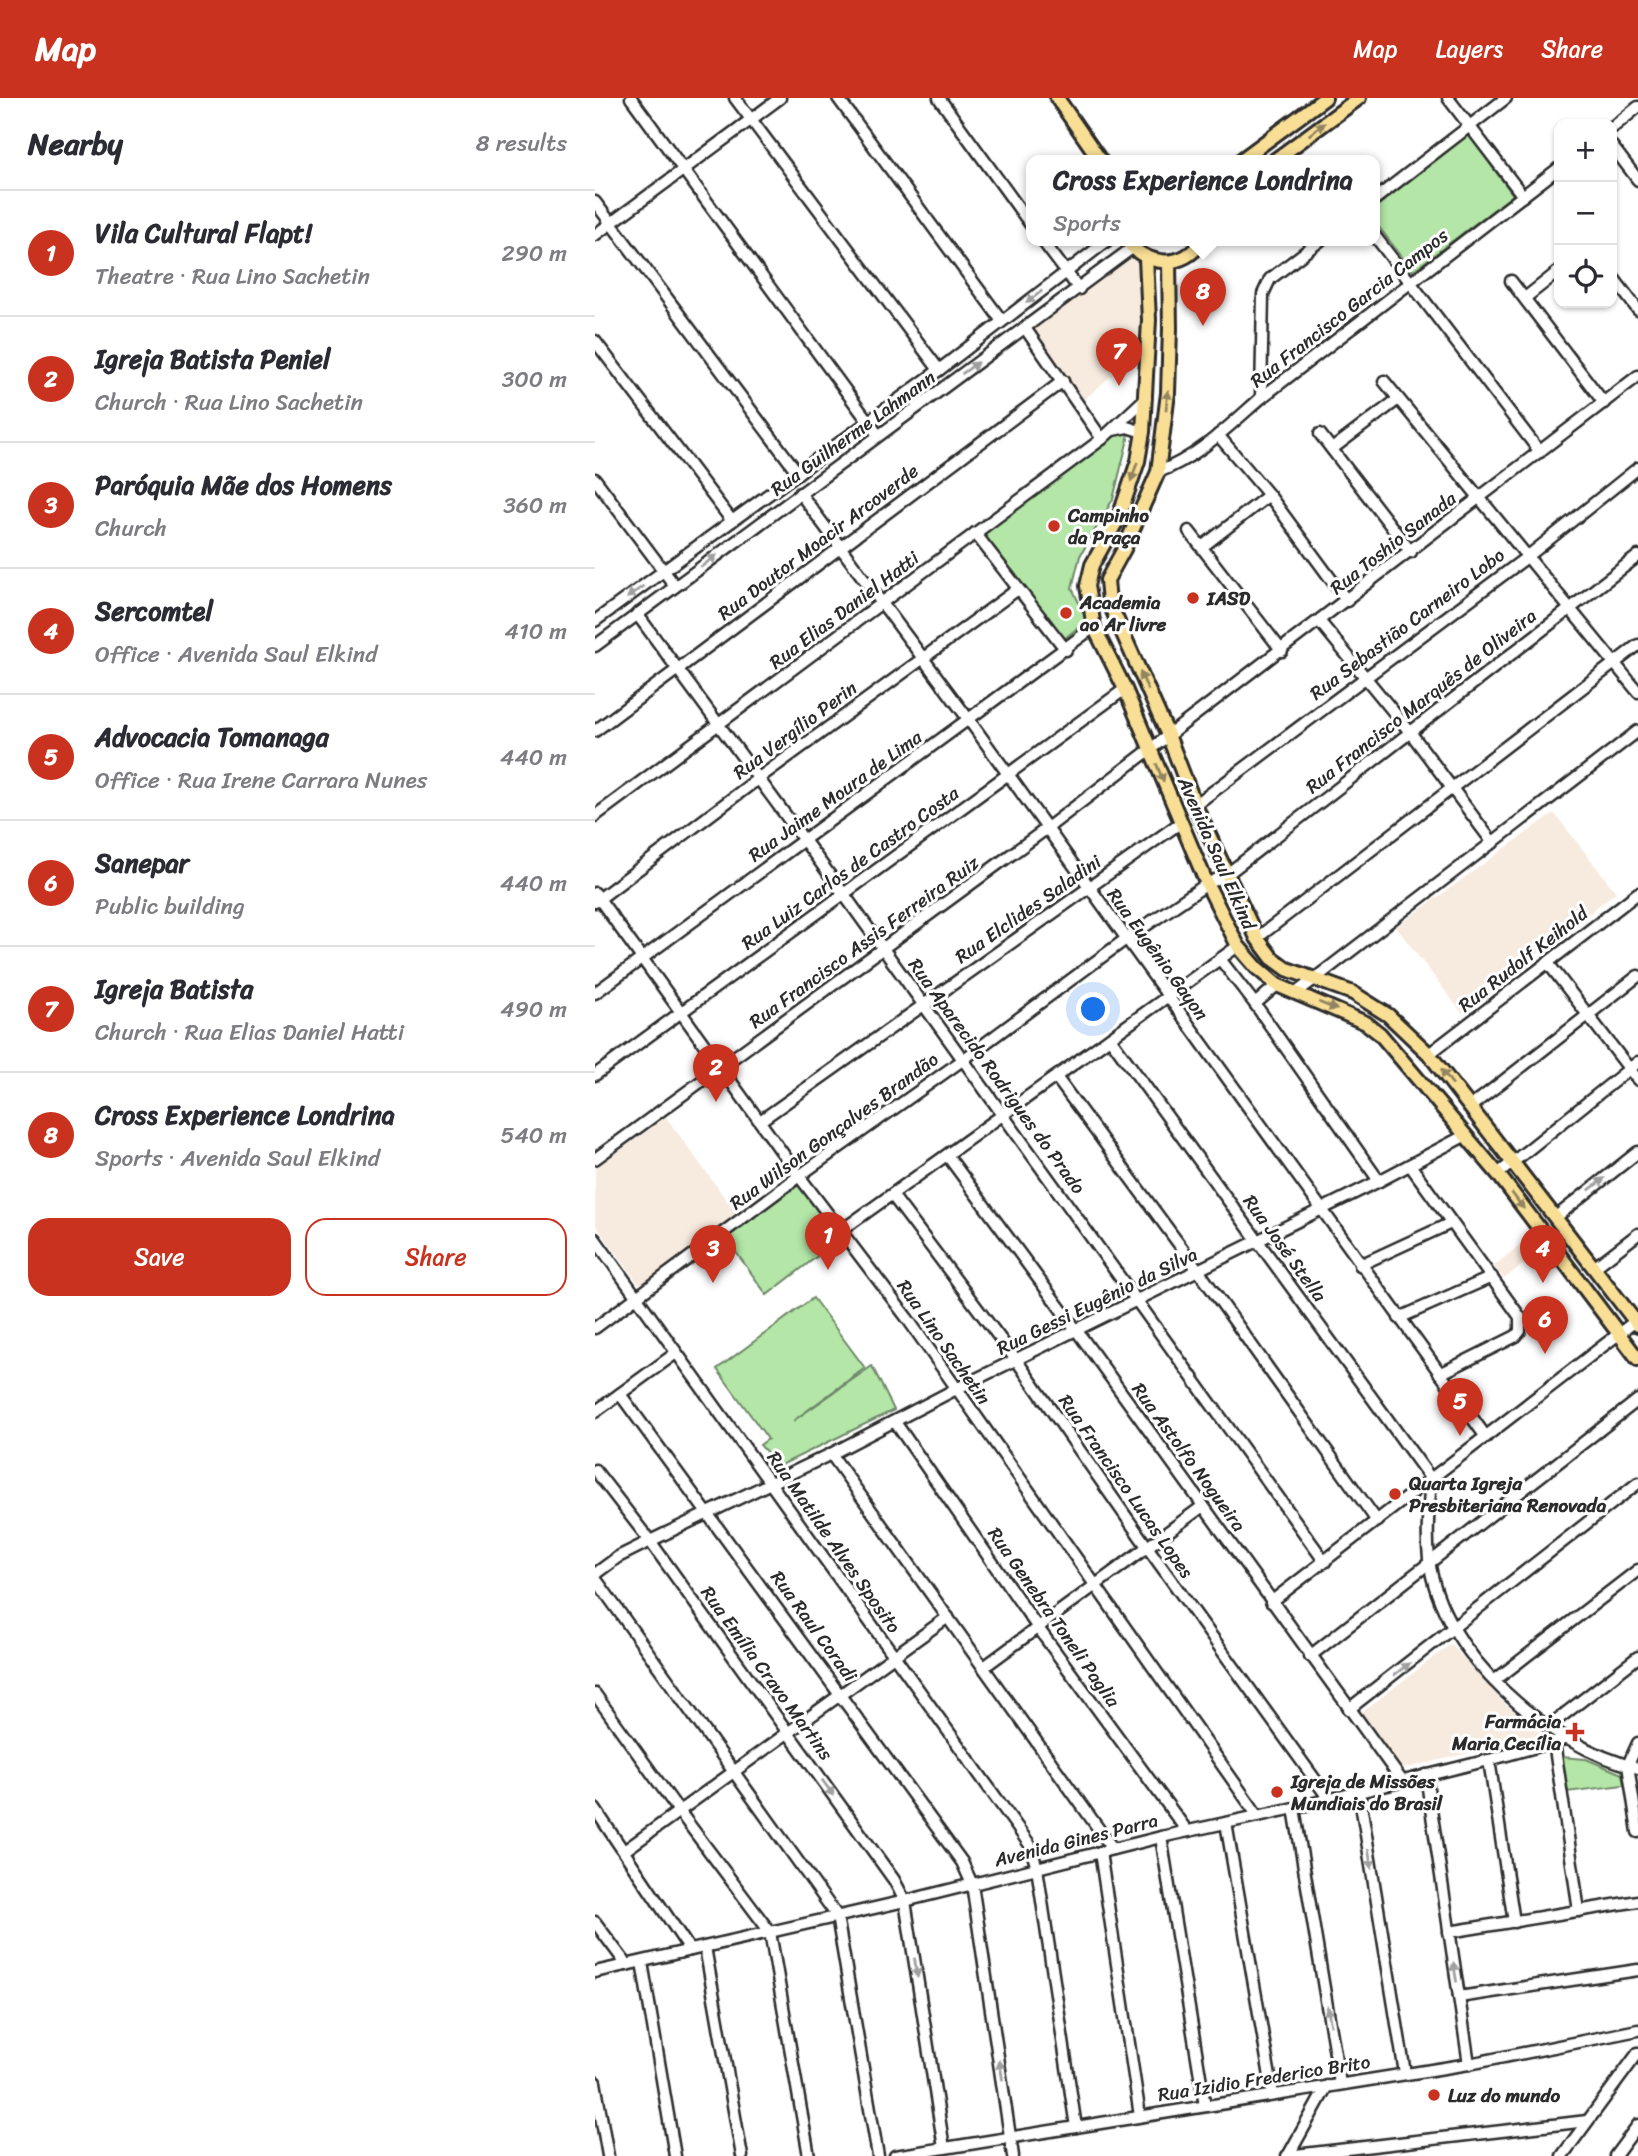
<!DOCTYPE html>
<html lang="en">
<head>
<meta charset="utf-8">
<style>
  :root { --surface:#fff; --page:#f2f2f3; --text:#2b2b33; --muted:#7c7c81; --line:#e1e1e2; --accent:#c8321e }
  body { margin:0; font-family:Sriracha,sans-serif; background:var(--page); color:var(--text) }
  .controls { position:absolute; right:21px; top:21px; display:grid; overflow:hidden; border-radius:14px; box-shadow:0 2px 5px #0004 }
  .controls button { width:63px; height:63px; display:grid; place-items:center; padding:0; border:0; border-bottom:2px solid var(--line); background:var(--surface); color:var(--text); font:35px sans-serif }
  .you { position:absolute; left:499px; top:912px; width:24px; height:24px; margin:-18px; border:5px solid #fff; border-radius:50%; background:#1a73e8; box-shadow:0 0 0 10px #1a73e833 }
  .badge { display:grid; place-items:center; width:46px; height:46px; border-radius:50%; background:var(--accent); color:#fff; font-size:23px; font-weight:700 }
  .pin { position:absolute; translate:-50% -58px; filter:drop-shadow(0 2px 4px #0008) }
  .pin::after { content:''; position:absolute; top:37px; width:24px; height:21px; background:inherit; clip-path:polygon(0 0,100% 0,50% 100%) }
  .popup { position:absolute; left:431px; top:57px; width:354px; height:91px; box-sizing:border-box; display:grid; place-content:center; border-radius:14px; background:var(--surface); filter:drop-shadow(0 2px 5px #0005); font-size:23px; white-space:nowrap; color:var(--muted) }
  .popup b { font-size:26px; color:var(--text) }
  .popup::after { content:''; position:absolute; left:50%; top:100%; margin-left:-14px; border:14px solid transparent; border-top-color:var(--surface) }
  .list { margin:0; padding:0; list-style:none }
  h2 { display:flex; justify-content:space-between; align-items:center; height:91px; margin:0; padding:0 28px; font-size:30px }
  h2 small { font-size:23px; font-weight:400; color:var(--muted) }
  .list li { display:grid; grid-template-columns:46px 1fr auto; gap:21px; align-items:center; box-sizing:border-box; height:126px; padding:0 28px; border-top:2px solid var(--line) }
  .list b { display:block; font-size:26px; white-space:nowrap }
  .list p { margin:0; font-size:23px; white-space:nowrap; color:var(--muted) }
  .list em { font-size:23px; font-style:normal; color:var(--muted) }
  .actions { display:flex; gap:14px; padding:21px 28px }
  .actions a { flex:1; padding:16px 0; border:2px solid var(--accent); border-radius:21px; text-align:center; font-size:24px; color:var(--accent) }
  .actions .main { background:var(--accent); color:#fff }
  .icon { flex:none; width:38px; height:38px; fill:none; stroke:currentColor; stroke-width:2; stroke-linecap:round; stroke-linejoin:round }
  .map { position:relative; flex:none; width:1043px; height:2058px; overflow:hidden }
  header { display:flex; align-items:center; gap:42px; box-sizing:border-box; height:98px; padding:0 35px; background:var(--accent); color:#fff }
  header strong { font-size:33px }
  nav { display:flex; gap:38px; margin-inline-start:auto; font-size:24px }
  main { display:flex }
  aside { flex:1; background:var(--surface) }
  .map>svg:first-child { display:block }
  .built { fill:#f7ebdf }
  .green { fill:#b3e6a7; stroke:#6f8869; stroke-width:2 }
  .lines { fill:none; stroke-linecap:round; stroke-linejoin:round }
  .minor-casing { stroke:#2b2b2b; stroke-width:15 }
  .major-casing { stroke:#2b2b2b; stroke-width:18 }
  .minor { stroke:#fff; stroke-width:10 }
  .major { stroke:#f9df96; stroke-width:12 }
  .oneway { fill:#928560 }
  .oneway2 { fill:#a0a0a0 }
  .poi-dot { fill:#c8321e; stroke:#fff; stroke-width:2.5 }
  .labels { text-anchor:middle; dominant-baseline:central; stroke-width:6; stroke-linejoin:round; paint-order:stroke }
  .street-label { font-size:19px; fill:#2b2b2b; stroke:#fff }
  .poi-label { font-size:19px; font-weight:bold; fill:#2b2b2b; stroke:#fff; text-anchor:start }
</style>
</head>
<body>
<header>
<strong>Map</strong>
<nav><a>Map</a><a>Layers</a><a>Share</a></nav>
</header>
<main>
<aside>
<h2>Nearby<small>8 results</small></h2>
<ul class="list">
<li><span class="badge">1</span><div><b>Vila Cultural Flapt!</b><p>Theatre · Rua Lino Sachetin</p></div><em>290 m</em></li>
<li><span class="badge">2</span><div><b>Igreja Batista Peniel</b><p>Church · Rua Lino Sachetin</p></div><em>300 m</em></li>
<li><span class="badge">3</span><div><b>Paróquia Mãe dos Homens</b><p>Church</p></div><em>360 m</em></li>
<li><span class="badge">4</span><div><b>Sercomtel</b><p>Office · Avenida Saul Elkind</p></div><em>410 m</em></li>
<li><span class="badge">5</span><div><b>Advocacia Tomanaga</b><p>Office · Rua Irene Carrara Nunes</p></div><em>440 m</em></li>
<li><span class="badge">6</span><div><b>Sanepar</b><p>Public building</p></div><em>440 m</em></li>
<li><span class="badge">7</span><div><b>Igreja Batista</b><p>Church · Rua Elias Daniel Hatti</p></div><em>490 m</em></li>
<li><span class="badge">8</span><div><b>Cross Experience Londrina</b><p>Sports · Avenida Saul Elkind</p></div><em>540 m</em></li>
</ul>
<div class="actions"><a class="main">Save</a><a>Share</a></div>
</aside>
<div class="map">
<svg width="1043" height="2058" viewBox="0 0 1043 2058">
  <rect width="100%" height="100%" fill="#fff"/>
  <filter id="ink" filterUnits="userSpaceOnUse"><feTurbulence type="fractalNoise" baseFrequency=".0143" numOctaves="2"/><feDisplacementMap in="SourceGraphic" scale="14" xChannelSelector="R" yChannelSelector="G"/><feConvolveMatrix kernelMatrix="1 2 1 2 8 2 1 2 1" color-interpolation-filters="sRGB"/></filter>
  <g filter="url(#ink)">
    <!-- built -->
    <g class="built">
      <path d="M538,154L546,163L545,252L489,302L437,232Z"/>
      <path d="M959,715L1021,794L867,915L801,829Z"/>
      <path d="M71,1019L141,1115L54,1185H43L0,1126V1071Z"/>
      <path d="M932,1141L943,1155L909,1181L899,1168Z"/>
      <path d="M856,1546L908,1604L947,1637L808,1671L765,1616Z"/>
    </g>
    <!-- green -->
    <g class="green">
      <path d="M873,36L918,97L818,173L780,124V110Z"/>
      <path d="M526,333L532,336L533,341L518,401L485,458L477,490L492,522L469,541L387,436Z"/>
      <path d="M204,1087L211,1089L246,1140L172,1197L130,1139Z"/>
      <path d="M218,1200L270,1270L198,1323L277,1268L299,1312L184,1368L165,1347L173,1341L122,1271Z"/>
      <path d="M966,1659L991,1661L1027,1676L1029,1687L972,1694Z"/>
    </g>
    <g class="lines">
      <!-- minor casing -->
      <g class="minor-casing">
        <g id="minor">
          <path d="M36,0L283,337"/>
          <path d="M140,0L344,272"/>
          <path d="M243,0L407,223"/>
          <path d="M344,0L436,127"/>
          <path d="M853,0L928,98"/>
          <path d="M1017,30L1043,9"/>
          <path d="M1017,48L1043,82"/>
          <path d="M780,101L911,0"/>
          <path d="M0,104L203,375"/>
          <path d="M0,137L185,0"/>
          <path d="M780,138L945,354"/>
          <path d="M447,142L484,191"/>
          <path d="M1017,178L1043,212"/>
          <path d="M916,183L1009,305"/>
          <path d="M930,200L964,173"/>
          <path d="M430,230L507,341"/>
          <path d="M0,243L137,423"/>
          <path d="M789,283L1043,594"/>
          <path d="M666,300L668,196L675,181L726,142"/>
          <path d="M518,332L532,329L548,334"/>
          <path d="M725,336L816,454"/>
          <path d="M623,337L674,397L752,503"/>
          <path d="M737,351L802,302"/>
          <path d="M563,374C602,360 635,327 666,300L964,70"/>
          <path d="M0,381L80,488"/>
          <path d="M205,395L374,622L891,1339"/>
          <path d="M594,433L687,553"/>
          <path d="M380,435L471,552"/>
          <path d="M607,449L674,397"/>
          <path d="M42,516L248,795L730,1464"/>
          <path d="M0,523L344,272L513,142"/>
          <path d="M725,524L815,634L898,745"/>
          <path d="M0,548L537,150"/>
          <path d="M0,633L468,283"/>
          <path d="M600,707L932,459L1043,370"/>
          <path d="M0,718L507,341L551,300"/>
          <path d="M0,795L204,1078L312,1220L663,1718"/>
          <path d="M0,804L164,680L423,491"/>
          <path d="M662,840L1043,547"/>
          <path d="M625,861L660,906L784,1083"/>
          <path d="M953,865L1043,982"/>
          <path d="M0,895L499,529"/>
          <path d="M701,895L1043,633"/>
          <path d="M660,906L682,887"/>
          <path d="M515,940L836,1381"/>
          <path d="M834,956L1043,795"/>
          <path d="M0,977L530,591"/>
          <path d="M461,979L603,1172L782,1423"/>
          <path d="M875,1009L1043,878"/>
          <path d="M165,1023L585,725"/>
          <path d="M352,1057L482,1233L807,1683"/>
          <path d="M0,1061L451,731L1043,278"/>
          <path d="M815,1067L925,1219V1233L921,1238L845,1276"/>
          <path d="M903,1076L1043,964"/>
          <path d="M297,1097L422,1263L553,1450L734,1701"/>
          <path d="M961,1119L1043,1054"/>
          <path d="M247,1132L643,848"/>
          <path d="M0,1141L435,1747L442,1770L481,2029"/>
          <path d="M765,1167L856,1125"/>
          <path d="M1000,1169L1043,1136"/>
          <path d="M804,1220L897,1179"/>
          <path d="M0,1230L204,1078L369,961L531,841L612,786L631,777L1043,458"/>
          <path d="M25,1296L367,1764L377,1786L418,2058"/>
          <path d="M0,1314L81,1255"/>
          <path d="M300,1324L443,1530L592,1733"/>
          <path d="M236,1356L518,1751"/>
          <path d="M0,1372L55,1443L299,1782L310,1803L349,2050"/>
          <path d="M836,1381C834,1407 831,1434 834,1461C845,1556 954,1649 1043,1670"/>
          <path d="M0,1476L23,1459L55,1443L236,1356L361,1291L784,1083L871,1037"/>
          <path d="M0,1480L242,1818L283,2058"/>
          <path d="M676,1504L1043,1221"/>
          <path d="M715,1558L1043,1302"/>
          <path d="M389,1569L608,1408"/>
          <path d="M899,1583L1043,1472"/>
          <path d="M0,1596L84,1713L175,1834L214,2058"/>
          <path d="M754,1611L1043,1385"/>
          <path d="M954,1628L1043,1559"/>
          <path d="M959,1644L984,1813"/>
          <path d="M1043,1645L1033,1667L1043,1734"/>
          <path d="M894,1662L919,1824"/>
          <path d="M831,1677L874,1966"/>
          <path d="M764,1694L810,1975"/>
          <path d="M699,1710L745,1986"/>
          <path d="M0,1711L95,1852"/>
          <path d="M631,1725L678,1996"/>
          <path d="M566,1739L610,2008"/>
          <path d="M29,1753L353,1519"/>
          <path d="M505,1754L545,2018"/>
          <path d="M0,1824L32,1867"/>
          <path d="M854,1834L1043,1803"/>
          <path d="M110,1849L147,2058"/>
          <path d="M47,1864L80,2058"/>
          <path d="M0,1874L310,1803L566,1739L699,1710L894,1662L970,1641"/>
          <path d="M864,1899L1043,1872"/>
          <path d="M0,1984L13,2058"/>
          <path d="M300,2058L874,1966L1043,1932"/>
          <path d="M692,2058L992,2023"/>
          <path d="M693,2058L732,1988"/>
          <path d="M967,2058L1043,1955"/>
          <path d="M1020,2058L1043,2027"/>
        </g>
      </g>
      <!-- major casing -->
      <g class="major-casing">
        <g id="major">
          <path d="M462,0L505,62"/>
          <path d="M646,62L730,0"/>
          <path d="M680,62L764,0"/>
          <path d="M532,142C550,169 590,172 607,142"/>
          <path d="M551,160L554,222L548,334L543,363L524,419L497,467L492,488L499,529L530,591L612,786L643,848L662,870L682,887L771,925L785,936L903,1076L1043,1261"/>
          <path d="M574,164L575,230L573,295L563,374L529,451L512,482L514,504L573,637L600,707L662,840L677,860L692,871L758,895L793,917L834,956L1043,1227"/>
        </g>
      </g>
      <!-- minor -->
      <use href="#minor" class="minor"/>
      <!-- major -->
      <use href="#major" class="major"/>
    </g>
    <!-- one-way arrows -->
    <defs><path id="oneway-solid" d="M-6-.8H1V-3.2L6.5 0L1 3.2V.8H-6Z" transform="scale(1.75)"/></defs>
    <g class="oneway">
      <use href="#oneway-solid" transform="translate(722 31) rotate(-37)"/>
      <use href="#oneway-solid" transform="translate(572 302) rotate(-84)"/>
      <use href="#oneway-solid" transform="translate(539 374) rotate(109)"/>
      <use href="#oneway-solid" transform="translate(549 583) rotate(-114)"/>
      <use href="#oneway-solid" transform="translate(565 675) rotate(69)"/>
      <use href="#oneway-solid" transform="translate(733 908) rotate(22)"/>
      <use href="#oneway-solid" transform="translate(852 979) rotate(-127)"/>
      <use href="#oneway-solid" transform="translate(923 1103) rotate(53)"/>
    </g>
    <g class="oneway2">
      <use href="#oneway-solid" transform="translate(439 199) rotate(142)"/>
      <use href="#oneway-solid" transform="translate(375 270) rotate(-36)"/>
      <use href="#oneway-solid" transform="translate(114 463) rotate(-37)"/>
      <use href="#oneway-solid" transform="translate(40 494) rotate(144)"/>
      <use href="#oneway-solid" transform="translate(1002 1086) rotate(-38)"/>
      <use href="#oneway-solid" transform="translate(807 1571) rotate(-37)"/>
      <use href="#oneway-solid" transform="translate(233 1690) rotate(54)"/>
      <use href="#oneway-solid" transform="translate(775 1761) rotate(81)"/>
      <use href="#oneway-solid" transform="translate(321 1870) rotate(81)"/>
      <use href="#oneway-solid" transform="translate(860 1874) rotate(-99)"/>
      <use href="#oneway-solid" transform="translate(734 1918) rotate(-100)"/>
      <use href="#oneway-solid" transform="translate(406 1972) rotate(-99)"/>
    </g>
  </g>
  <!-- markers -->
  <g class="poi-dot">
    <circle cx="459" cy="428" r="7"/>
    <circle cx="598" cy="500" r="7"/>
    <circle cx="471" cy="515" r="7"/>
    <circle cx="800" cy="1396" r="7"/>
    <path d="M976.5 1623.5h7v7h7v7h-7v7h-7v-7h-7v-7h7z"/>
    <circle cx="682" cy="1694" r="7"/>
    <circle cx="839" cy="1997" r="7"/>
  </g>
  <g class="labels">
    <!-- street labels -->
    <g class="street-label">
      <text transform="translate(754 210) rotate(-38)">Rua Francisco Garcia Campos</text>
      <text transform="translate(258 335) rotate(-36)">Rua Guilherme Lahmann</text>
      <text transform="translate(223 444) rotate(-37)">Rua Doutor Moacir Arcoverde</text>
      <text transform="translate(798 445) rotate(-38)">Rua Toshio Sanada</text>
      <text transform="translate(249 512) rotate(-37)">Rua Elias Daniel Hatti</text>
      <text transform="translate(812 526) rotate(-37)">Rua Sebastião Carneiro Lobo</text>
      <text transform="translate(826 603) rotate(-38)">Rua Francisco Marquês de Oliveira</text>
      <text transform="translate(200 632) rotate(-37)">Rua Vergílio Perin</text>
      <text transform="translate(240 698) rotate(-36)">Rua Jaime Moura de Lima</text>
      <text transform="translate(622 755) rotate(66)">Avenida Saul Elkind</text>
      <text transform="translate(255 770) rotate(-36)">Rua Luiz Carlos de Castro Costa</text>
      <text transform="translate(433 811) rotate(-35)">Rua Elclides Saladini</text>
      <text transform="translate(269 844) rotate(-36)">Rua Francisco Assis Ferreira Ruiz</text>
      <text transform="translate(563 856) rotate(54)">Rua Eugênio Gayon</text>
      <text transform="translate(928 861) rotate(-38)">Rua Rudolf Keihold</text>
      <text transform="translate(402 978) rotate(54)">Rua Aparecido Rodrigues do Prado</text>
      <text transform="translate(239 1033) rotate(-36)">Rua Wilson Gonçalves Brandão</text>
      <text transform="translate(690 1150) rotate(54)">Rua José Stella</text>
      <text transform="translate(502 1203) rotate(-26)">Rua Gessi Eugênio da Silva</text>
      <text transform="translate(349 1244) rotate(55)">Rua Lino Sachetin</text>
      <text transform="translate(594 1359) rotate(54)">Rua Astolfo Nogueira</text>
      <text transform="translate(531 1388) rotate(55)">Rua Francisco Lucas Lopes</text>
      <text transform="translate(239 1444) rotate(55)">Rua Matilde Alves Sposito</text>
      <text transform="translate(459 1519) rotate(55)">Rua Genebra Toneli Paglia</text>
      <text transform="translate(219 1528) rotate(54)">Rua Raul Coradi</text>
      <text transform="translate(172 1575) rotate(54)">Rua Emília Cravo Martins</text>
      <text transform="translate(481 1742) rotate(-14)">Avenida Gines Parra</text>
      <text transform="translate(669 1980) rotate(-9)">Rua Izidio Frederico Brito</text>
    </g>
    <!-- poi labels -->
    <g class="poi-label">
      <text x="473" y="417">Campinho<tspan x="473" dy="22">da Praça</tspan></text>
      <text x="612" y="500">IASD</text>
      <text x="485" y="504">Academia<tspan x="485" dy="22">ao Ar livre</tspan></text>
      <text x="814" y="1385">Quarta Igreja<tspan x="814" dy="22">Presbiteriana Renovada</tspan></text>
      <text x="966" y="1623" text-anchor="end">Farmácia<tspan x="966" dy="22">Maria Cecília</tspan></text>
      <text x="696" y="1683">Igreja de Missões<tspan x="696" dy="22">Mundiais do Brasil</tspan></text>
      <text x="853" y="1997">Luz do mundo</text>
    </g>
  </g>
</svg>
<div class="controls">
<button>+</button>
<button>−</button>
<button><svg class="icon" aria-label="locate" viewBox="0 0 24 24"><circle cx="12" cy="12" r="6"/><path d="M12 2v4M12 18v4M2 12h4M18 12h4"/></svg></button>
</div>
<div class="you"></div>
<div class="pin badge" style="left:233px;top:1172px">1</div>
<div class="pin badge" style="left:121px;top:1004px">2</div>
<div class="pin badge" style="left:118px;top:1185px">3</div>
<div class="pin badge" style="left:948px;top:1185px">4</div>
<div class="pin badge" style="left:865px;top:1338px">5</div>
<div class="pin badge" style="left:950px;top:1256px">6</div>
<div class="pin badge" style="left:524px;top:288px">7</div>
<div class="pin badge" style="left:608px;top:228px">8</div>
<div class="popup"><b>Cross Experience Londrina</b>Sports</div>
</div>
</main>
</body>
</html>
